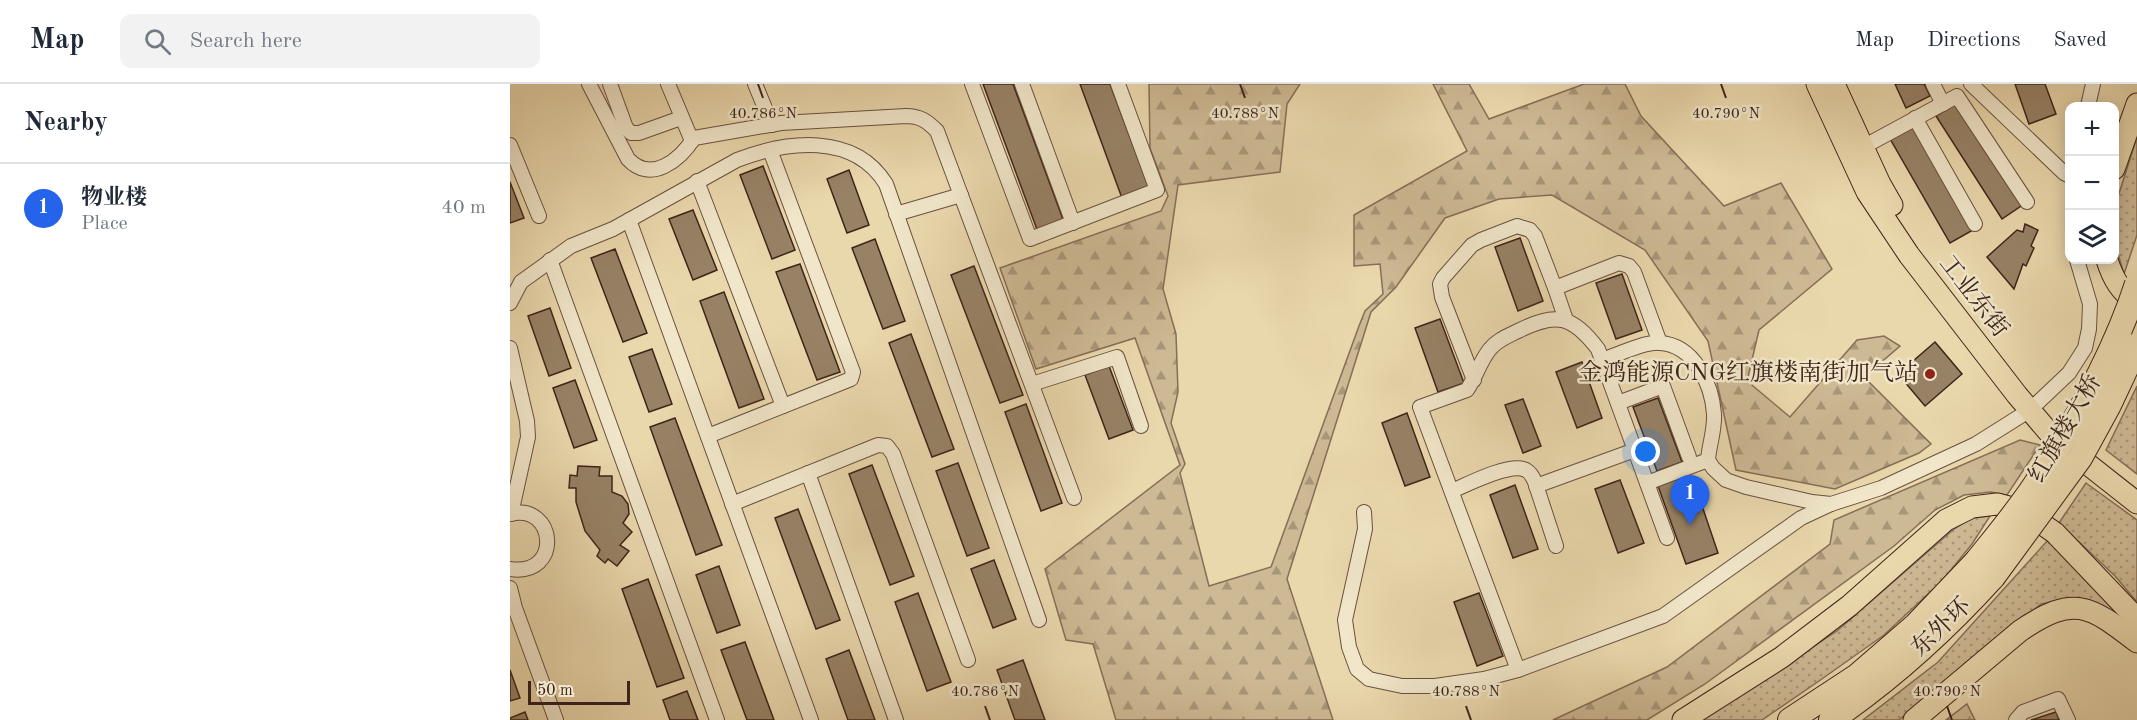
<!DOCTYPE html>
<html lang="en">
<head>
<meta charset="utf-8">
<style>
  :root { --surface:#fff; --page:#f2f2f3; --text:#1f2937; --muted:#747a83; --line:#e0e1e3; --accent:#2563eb }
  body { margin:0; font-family:"Old Standard TT","Noto Serif SC",serif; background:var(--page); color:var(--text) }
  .controls { position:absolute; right:18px; top:18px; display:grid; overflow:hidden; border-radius:12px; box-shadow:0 3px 15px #0003 }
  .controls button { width:54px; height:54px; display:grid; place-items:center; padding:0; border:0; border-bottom:2px solid var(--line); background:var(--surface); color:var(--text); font:30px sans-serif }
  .scale { position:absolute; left:18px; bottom:15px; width:102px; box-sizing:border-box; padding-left:6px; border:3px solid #3e241a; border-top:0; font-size:16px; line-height:21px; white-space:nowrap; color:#3e241a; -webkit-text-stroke:4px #f1e6ca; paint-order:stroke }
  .you { position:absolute; left:1136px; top:368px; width:21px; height:21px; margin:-15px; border:4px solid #fff; border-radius:50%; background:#1a73e8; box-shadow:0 0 0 9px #1a73e833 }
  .badge { display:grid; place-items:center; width:39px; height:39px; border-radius:50%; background:var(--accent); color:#fff; font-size:20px; font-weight:700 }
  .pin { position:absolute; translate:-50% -50px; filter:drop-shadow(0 2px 3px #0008) }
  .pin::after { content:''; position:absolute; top:32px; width:21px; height:18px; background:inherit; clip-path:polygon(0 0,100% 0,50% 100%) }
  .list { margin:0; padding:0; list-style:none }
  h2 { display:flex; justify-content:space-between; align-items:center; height:78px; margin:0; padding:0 24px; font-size:26px }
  h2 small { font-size:20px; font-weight:400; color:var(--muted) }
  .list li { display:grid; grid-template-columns:39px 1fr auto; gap:18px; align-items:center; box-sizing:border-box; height:90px; padding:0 24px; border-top:2px solid var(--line) }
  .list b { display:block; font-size:22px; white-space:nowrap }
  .list p { margin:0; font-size:20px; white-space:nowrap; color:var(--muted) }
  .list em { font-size:20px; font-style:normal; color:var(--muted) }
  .icon { flex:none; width:33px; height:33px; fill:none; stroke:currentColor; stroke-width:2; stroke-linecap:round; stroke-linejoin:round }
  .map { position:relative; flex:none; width:1627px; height:636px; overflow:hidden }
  header { display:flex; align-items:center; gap:36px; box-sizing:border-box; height:84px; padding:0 30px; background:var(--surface); border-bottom:2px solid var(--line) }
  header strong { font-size:28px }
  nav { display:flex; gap:33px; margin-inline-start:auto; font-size:21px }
  .search { width:420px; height:54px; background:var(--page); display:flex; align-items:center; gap:15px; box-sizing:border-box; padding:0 21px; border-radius:12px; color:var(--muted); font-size:22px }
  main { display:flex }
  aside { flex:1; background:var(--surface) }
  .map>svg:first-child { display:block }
  .grass { fill:url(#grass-dots); stroke:#866e57; stroke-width:1.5 }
  .forest { fill:url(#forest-firs); stroke:#866e57; stroke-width:1.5 }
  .building { fill:#978266; stroke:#3e241a; stroke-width:1.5 }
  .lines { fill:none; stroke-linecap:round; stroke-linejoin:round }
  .street-casing { stroke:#69513f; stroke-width:16 }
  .primary-casing { stroke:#3e241a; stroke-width:23 }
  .highway-casing { stroke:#3e241a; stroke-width:26 }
  .street { stroke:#f1e6ca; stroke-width:14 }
  .primary { stroke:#ead8ad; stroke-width:21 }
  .highway { stroke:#ead8ad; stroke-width:24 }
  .highway-bridge-casing { stroke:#3e241a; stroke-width:26; stroke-linecap:butt }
  .highway-bridge { stroke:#ead8ad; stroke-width:24 }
  .ticks { fill:none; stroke:#3e241a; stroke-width:2 }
  .poi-dot { fill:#8f2418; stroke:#f1e6ca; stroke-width:2 }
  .labels { text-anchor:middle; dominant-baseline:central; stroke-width:5; stroke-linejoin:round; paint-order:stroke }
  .street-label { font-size:24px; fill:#3e241a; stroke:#f1e6ca }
  .poi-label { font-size:24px; fill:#3e241a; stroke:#f1e6ca; text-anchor:end }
  .ticks-label { font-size:15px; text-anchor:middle; fill:#3e241a; stroke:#f1e6ca; stroke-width:5; stroke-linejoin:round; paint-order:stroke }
</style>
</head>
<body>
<header>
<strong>Map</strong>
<div class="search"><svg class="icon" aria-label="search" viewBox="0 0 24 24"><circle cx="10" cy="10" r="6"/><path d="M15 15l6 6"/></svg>Search here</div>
<nav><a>Map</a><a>Directions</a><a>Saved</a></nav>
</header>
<main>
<aside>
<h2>Nearby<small></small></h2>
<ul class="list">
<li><span class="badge">1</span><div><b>物业楼</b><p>Place</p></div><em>40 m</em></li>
</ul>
</aside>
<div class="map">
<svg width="1627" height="636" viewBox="0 0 1627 636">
  <defs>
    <pattern id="grass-dots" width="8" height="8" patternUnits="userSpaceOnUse" patternTransform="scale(1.5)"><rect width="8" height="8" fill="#cdb994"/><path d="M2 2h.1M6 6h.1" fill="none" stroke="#a89678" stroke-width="1.8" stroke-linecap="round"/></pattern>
    <pattern id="forest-firs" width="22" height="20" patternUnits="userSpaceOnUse" patternTransform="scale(1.5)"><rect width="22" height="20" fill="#cdb994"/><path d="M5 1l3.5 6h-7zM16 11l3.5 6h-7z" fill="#a89678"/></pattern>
  </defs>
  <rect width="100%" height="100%" fill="#ead8ad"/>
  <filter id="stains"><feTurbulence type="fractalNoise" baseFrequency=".00333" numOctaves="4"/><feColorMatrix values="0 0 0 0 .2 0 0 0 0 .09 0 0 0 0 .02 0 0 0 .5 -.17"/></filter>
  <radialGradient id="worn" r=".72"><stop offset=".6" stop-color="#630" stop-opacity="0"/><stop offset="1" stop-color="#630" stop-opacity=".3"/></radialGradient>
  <!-- grass -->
  <g class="grass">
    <path d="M1627,53V151L1614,190L1605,160V122Z"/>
    <path d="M1627,302V390L1596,366Z"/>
    <path d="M1576,399L1627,436V518L1605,492L1549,439Z"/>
    <path d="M1480,432L1462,460L1432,497L1374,551L1309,597L1252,636H1192L1327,547L1444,445L1461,434Z"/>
    <path d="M1538,456L1613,534C1581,512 1568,512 1531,520L1389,636H1353L1428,578Z"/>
  </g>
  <!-- forest -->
  <g class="forest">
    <path d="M639,0H790L777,20L770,88L668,101L653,205L666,250L668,308L661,339L675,380L670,389L699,502L761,483L849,242L855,227L873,210L870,180L844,182V131L957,67L923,0H959L979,35L1074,0H1115L1131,32L1214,122L1271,99L1322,185L1249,246L1237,297L1280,333L1347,256L1374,252L1390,262L1354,293L1421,360L1409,369L1325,405L1226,386L1198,257L1135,166L1042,111L989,115L935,134L886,203L861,228L777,495L823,636H606L583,560L556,556L535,485L670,381L625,254L526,285L490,184L651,127L658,112L640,64Z"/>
    <path d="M1510,356L1530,361L1497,411L1481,408L1454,411L1425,426L1384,462L1195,600L1137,636H1043L1157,583L1320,460L1324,436Z"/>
    <path d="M1457,620L1465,636H1436Z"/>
  </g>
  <!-- building -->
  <g class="building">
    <path d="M473,0H503L554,138L528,148Z"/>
    <path d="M570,0H600L639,104L612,114Z"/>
    <path d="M1385,0H1414L1420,12L1396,24Z"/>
    <path d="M1505,0H1535L1546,30L1519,40Z"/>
    <path d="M1448,18L1514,120L1492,135L1426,32Z"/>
    <path d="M1402,40L1463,146L1440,159L1379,53Z"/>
    <path d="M253,82L285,166L262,175L230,91Z"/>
    <path d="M339,86L359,141L337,149L317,95Z"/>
    <path d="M0,98L14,134L0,139Z"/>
    <path d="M183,126L207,186L183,196L159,135Z"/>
    <path d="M1515,140L1528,146L1521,162L1524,164L1516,182L1513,180L1504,205L1477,173L1507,146L1513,148Z"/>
    <path d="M1010,154L1033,217L1008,227L985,163Z"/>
    <path d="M365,155L395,237L373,245L342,164Z"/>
    <path d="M105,165L137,249L113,258L81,174Z"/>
    <path d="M290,180L330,288L307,296L266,188Z"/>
    <path d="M464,182L513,311L490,319L441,191Z"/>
    <path d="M1112,190L1132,246L1106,255L1086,199Z"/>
    <path d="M214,208L254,315L229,324L190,217Z"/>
    <path d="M40,224L61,284L39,292L18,232Z"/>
    <path d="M930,235L954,299L928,308L905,244Z"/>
    <path d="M401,250L444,365L422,373L379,259Z"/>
    <path d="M1425,258L1452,290L1415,322L1388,290Z"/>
    <path d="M142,265L162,320L139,328L119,273Z"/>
    <path d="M1072,278L1092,334L1067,344L1046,288Z"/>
    <path d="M599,282L623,346L599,355L575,291Z"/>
    <path d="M65,296L87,356L64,364L43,304Z"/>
    <path d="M1148,314L1172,378L1147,387L1123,323Z"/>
    <path d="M1013,315L1031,362L1013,369L995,321Z"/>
    <path d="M516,320L552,419L531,427L495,328Z"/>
    <path d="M897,329L920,393L895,402L872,339Z"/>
    <path d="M165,334L212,461L186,471L140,343Z"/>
    <path d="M448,379L479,464L457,472L426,387Z"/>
    <path d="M362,381L404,492L380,501L339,390Z"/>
    <path d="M68,382L90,383L89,392H102V408L112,412L118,420L119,430L113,439L122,448L110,461L119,467L107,482L98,475L95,479L87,472L90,466L75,447L66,418V404H59L60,391L67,392Z"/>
    <path d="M1173,393L1180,412L1188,410L1208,469L1176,480L1148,402Z"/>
    <path d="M1110,396L1134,459L1108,469L1085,405Z"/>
    <path d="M1005,401L1028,465L1003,474L980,411Z"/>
    <path d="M288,425L330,536L306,545L265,434Z"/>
    <path d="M484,476L506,535L483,544L461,485Z"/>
    <path d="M209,482L230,541L207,549L186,491Z"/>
    <path d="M138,495L174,594L147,603L112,505Z"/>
    <path d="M408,509L441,598L417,607L385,518Z"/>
    <path d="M969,509L993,572L967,582L944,518Z"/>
    <path d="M235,558L264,636H237L211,566Z"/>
    <path d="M339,566L365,636H338L316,575Z"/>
    <path d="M513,576L535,636H505L487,586Z"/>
    <path d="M0,586L10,614L0,617Z"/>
    <path d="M177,607L188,636H160L153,616Z"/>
    <path d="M15,628L18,636H0V634Z"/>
    <path d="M1546,628L1549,636H1521Z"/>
  </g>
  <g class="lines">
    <!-- street casing -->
    <g class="street-casing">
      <g id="street">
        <path d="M79,0L118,75C141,100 170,76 184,54L271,39L396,32C410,32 417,37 427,47L564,414"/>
        <path d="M100,0L116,44L121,49H129L171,34"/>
        <path d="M158,0L182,57"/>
        <path d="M245,0L262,41"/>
        <path d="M462,0L520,155L647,106L608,0"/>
        <path d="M512,0L563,139"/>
        <path d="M1423,0L1433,20"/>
        <path d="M1461,0L1554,89L1560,92"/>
        <path d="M1578,22L1583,0"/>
        <path d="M1405,34L1465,140"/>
        <path d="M0,61L29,132"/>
        <path d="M1353,63L1447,12L1517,118"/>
        <path d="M187,97L273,322"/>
        <path d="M386,130L451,111"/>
        <path d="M119,136L301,636"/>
        <path d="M40,176L207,636"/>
        <path d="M0,219L11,198L61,162L103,145L227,76C276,57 344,48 376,100L529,536"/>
        <path d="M1056,236L1045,204L1109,179L1119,182L1124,188L1150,259"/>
        <path d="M0,264L17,337L18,353L1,430"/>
        <path d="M1092,276C1107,271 1135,257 1150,259C1184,261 1202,300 1204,330C1205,346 1199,361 1198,376L1203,384L1216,396L1236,403L1302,418L1321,420"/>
        <path d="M964,296L932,213L930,200L933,194L962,161L971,156L1007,142L1020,146L1025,152L1045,204"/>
        <path d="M522,300L607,273L631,342"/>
        <path d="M1108,319L1153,302L1179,373"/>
        <path d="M198,352L341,295L343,288L260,66"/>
        <path d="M298,389L386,636"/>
        <path d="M1137,399L1198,376"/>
        <path d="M1026,402L1125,366"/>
        <path d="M942,407C958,400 1000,378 1016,386C1021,389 1023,393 1025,398L1046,462"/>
        <path d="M222,420L368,361L377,362L383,370L458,576"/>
        <path d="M854,428L855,445L835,536L839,563L847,585L859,595L892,602H925L974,595L1008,586L1153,532L1291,434L1321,420L1371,404L1466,360L1520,326L1559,289L1575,264L1579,245L1580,220L1567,176"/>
        <path d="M0,430C46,418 53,493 0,485"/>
        <path d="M0,504L5,524L46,636"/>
        <path d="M1008,586L910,323L957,306C966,293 970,277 980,265C987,256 998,252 1008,247C1046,228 1062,231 1088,265L1157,454"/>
        <path d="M1506,636L1513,628L1548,615L1558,636"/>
      </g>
    </g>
    <!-- primary casing -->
    <g class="primary-casing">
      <g id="primary">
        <path d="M1307,0L1357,108L1399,171L1507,311L1542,352L1627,419"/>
        <path d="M1324,0L1370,100L1382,121"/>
        <path d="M1604,85L1627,20"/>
        <path d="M1597,176C1603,195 1611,208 1627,219"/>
        <path d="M1173,636L1272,573L1339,522L1436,436L1462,423L1487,420L1514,427L1545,449L1627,535"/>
        <path d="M1404,636L1510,547C1564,510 1579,521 1627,558"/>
      </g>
    </g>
    <!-- highway casing -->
    <g class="highway-casing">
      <g id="highway">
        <path d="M1280,636L1347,592L1406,541L1466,478"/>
        <path d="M1321,636C1381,595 1435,546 1483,493"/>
      </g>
    </g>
    <!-- street -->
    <use href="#street" class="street"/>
    <!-- primary -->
    <use href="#primary" class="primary"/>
    <!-- highway -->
    <use href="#highway" class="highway"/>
    <!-- highway-bridge casing -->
    <g class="highway-bridge-casing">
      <g id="highway-bridge">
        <path d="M1466,478C1486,453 1507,428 1525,401C1566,338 1604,271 1627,200"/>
        <path d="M1483,493L1570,374L1599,321L1627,261"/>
      </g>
    </g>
    <!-- highway-bridge -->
    <use href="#highway-bridge" class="highway-bridge"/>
  </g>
  <!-- ticks -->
  <path class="ticks" d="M248,0L253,14M730,0L735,14M1211,0L1216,14M475,622L480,636M956,622L961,636M1437,622L1442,636"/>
  <!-- markers -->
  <circle class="poi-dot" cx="1420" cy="290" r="6"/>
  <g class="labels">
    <!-- street labels -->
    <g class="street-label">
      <text transform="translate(1463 213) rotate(52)">工业东街</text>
      <text transform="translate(1556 345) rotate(-60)">红旗楼大桥</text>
      <text transform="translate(1432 544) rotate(-44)">东外环</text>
    </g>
    <!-- poi labels -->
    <g class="poi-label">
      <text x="1408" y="290">金鸿能源CNG红旗楼南街加气站</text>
    </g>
  </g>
  <g class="ticks-label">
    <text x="253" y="34">40.786°N</text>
    <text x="735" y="34">40.788°N</text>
    <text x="1216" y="34">40.790°N</text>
    <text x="475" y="612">40.786°N</text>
    <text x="956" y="612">40.788°N</text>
    <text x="1437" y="612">40.790°N</text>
  </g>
  <rect width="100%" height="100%" filter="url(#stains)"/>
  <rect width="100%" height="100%" fill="url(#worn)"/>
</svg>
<div class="controls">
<button>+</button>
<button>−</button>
<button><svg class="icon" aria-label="layers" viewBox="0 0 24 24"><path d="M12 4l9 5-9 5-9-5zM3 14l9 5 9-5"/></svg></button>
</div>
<div class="scale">50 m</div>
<div class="you"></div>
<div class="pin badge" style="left:1180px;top:441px">1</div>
</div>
</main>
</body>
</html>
